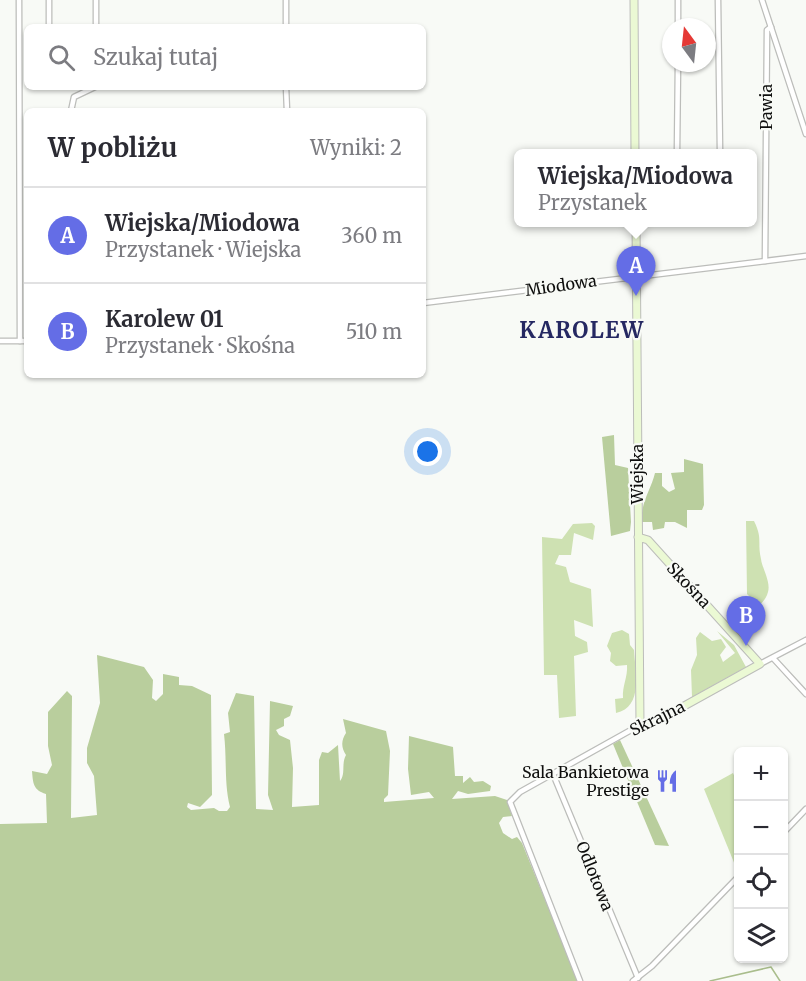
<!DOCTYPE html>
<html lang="pl">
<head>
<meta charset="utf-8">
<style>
  :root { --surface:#fff; --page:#f7f7f7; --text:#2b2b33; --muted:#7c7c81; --line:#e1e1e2; --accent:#646de6 }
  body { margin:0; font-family:Merriweather,serif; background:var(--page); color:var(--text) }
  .controls { position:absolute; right:18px; bottom:18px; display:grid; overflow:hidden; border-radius:9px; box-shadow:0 2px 4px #0004 }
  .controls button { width:54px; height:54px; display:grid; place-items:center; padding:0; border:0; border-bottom:2px solid var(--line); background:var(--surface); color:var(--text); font:30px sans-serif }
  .compass { position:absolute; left:662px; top:18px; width:54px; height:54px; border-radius:50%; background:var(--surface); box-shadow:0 2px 4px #0004; rotate:345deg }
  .you { position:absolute; left:428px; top:452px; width:21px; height:21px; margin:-15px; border:4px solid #fff; border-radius:50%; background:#1a73e8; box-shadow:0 0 0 9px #1a73e833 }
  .badge { display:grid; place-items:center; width:39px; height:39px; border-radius:50%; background:var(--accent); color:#fff; font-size:20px; font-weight:700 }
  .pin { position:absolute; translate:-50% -50px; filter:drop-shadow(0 2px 3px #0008) }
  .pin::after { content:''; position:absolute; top:32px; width:21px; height:18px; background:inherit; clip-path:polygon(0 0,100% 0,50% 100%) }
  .popup { position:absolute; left:514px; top:149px; width:243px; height:78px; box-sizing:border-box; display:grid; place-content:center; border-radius:9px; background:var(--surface); filter:drop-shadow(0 2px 4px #0005); font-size:20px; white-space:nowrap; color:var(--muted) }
  .popup b { font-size:22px; color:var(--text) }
  .popup::after { content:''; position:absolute; left:50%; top:100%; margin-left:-12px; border:12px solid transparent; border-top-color:var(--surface) }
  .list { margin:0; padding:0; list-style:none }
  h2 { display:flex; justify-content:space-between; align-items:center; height:78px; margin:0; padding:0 24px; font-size:26px }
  h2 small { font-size:20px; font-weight:400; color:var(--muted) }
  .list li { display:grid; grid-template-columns:39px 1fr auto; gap:18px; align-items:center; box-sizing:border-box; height:96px; padding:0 24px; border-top:2px solid var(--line) }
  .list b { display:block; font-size:22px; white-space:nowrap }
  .list p { margin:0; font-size:20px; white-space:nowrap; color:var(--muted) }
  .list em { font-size:20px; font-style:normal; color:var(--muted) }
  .icon { flex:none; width:33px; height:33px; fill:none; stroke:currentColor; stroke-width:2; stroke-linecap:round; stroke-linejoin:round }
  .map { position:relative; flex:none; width:806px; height:981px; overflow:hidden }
  .search { position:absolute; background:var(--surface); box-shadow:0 2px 4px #0004; left:24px; top:24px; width:402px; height:66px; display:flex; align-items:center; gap:15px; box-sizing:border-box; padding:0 21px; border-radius:9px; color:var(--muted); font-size:22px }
  .panel { position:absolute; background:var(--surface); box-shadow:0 2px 4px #0004; left:24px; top:108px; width:402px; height:270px; border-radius:9px }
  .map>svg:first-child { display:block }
  .green { fill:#cee1b2 }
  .forest { fill:#b9ce9d }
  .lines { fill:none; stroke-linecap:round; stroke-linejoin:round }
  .stream { stroke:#a9bd8c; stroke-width:1.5 }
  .street-casing { stroke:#bcbdba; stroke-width:7 }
  .secondary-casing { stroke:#bcbdba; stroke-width:9 }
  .street { stroke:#fff; stroke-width:4.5 }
  .secondary { stroke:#ebf9d4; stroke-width:7 }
  .labels { text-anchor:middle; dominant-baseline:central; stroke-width:4.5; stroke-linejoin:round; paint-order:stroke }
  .street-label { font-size:16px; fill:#0e0e0d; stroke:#f8faf6 }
  .poi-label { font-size:16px; fill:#0e0e0d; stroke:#f8faf6; text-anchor:end }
  .district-label { font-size:22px; font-weight:bold; letter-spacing:1.5px; fill:#252862; stroke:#f8faf6 }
</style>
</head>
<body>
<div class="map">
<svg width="806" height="981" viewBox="0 0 806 981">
  <rect width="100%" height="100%" fill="#f8faf6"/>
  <!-- green -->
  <g class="green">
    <path d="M746,521H754C763,539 757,542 761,559C762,568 771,582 768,592C766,600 760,605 753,610L747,608L751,598L747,594Z"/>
    <path d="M592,523L595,526L593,540L574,533L571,555H559L555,564L566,567L570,582L591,589L593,627L574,620L575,636L587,642L588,652L574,656L576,716L559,718L557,675H544L542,537L562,539L573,524Z"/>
    <path d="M622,630L629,634L630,645L634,650C635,671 644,707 616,713L615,699L623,698C622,686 628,677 627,665L616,666L610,661L611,653L607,646L612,633Z"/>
    <path d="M717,631L734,645L746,667L692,697L691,670L697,655L696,638L700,632L712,641L721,639L726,647L720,655L723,662L735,653Z"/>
    <path d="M733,773L738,785V862L735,865L704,789Z"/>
  </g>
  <!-- forest -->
  <g class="forest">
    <path d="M614,435L615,465L628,468L631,522L630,531L611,536L602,437Z"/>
    <path d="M684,459L703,464L704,505L702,510H687V528L675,522H665L664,528L653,530L652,522H642C640,503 651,490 655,473H662V486L669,492L675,489L671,473L684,472Z"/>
    <path d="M97,655L144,667L153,680L152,698L156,701L163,694V674L179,677V685L192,686L211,695L212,795L200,807L188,803L187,807L191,810L214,808L219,811H227L230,807C224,784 227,759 224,734L230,732L228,713L236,693L254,696L256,809L273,810L268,795L270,701L293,706L290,716L284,719V726L276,730L279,735L290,740L293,768L292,807L319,805V760L322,752L328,753L338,745L340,781C346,774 341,764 346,755C341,748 341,740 346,733L343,719L386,731L390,751L388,795L384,799V802L434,798L429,792L411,795L408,769L409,736L453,747L455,776H463V783L470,777L474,782L483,781L491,786L490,791L468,794L458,791L452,799L495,796L507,800L512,816L503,817L499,823L503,833L512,839L517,837L522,843L578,981H0V824L47,823L46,794C33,790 33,783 32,771L47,774L52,765L48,746V712L67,691L72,696L71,818L97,815L94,776L87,763V748L100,703Z"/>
    <path d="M620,740L669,846L655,845L613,744Z"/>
  </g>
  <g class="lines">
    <!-- stream -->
    <path class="stream" d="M710,981L771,967L780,981"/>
    <!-- street casing -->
    <g class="street-casing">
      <g id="street">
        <path d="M19,0L20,341"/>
        <path d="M49,0V27"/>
        <path d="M96,0V27"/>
        <path d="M718,0L720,151"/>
        <path d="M762,0L806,134"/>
        <path d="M286,27V0"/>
        <path d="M678,27V0"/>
        <path d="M286,87L287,111"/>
        <path d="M71,111L74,97L95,87"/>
        <path d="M677,152L678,63"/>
        <path d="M635,153L731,154"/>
        <path d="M765,261L767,30L771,27"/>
        <path d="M423,303L806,256"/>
        <path d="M0,341H27"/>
        <path d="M773,658L806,694"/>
        <path d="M760,664L806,640"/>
        <path d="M553,774L638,978"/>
        <path d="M784,832L806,809"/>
        <path d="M580,981L510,802L520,792L640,725"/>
        <path d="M633,981L652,966L738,877"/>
      </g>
    </g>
    <!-- secondary casing -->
    <g class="secondary-casing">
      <g id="secondary">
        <path d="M634,0L635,154"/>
        <path d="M636,222C636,390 639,558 640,725L657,721L760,664L648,540L638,537"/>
      </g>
    </g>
    <!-- street -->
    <use href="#street" class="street"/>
    <!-- secondary -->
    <use href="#secondary" class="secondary"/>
  </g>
  <!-- icons -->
  <defs>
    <g id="restaurant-bare" transform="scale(1.8)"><path d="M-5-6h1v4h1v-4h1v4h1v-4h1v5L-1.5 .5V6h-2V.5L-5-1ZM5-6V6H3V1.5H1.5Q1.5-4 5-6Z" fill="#646de6" stroke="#f8faf6" stroke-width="2.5" paint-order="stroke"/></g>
  </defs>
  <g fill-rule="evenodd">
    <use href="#restaurant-bare" x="667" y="781"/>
  </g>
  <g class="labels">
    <!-- street labels -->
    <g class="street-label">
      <text transform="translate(766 107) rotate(-90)">Pawia</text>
      <text transform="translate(561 285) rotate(-8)">Miodowa</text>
      <text transform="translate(637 474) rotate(-90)">Wiejska</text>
      <text transform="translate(689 585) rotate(47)">Skośna</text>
      <text transform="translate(657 718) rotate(-26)">Skrajna</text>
      <text transform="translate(595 876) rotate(68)">Odlotowa</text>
    </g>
    <!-- poi labels -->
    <g class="poi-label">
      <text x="649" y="772">Sala Bankietowa<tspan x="649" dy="18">Prestige</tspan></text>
    </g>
    <!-- district labels -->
    <g class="district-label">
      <text x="582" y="330">KAROLEW</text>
    </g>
  </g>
</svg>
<div class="controls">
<button>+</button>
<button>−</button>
<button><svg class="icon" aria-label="locate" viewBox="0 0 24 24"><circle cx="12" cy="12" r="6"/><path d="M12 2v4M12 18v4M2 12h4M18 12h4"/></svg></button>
<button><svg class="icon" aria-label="layers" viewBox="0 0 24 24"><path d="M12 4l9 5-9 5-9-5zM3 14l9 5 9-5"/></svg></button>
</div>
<svg class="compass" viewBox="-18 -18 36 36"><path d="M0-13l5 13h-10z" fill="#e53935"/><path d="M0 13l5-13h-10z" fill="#7c7c81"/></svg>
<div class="you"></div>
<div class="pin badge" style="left:636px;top:296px">A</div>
<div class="popup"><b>Wiejska/Miodowa</b>Przystanek</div>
<div class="pin badge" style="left:746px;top:646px">B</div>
<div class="search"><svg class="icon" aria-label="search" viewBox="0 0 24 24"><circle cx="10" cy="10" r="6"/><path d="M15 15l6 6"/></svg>Szukaj tutaj</div>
<section class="panel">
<h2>W pobliżu<small>Wyniki: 2</small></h2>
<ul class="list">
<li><span class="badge">A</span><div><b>Wiejska/Miodowa</b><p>Przystanek · Wiejska</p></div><em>360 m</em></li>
<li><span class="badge">B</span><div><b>Karolew 01</b><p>Przystanek · Skośna</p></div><em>510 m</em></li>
</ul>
</section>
</div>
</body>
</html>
